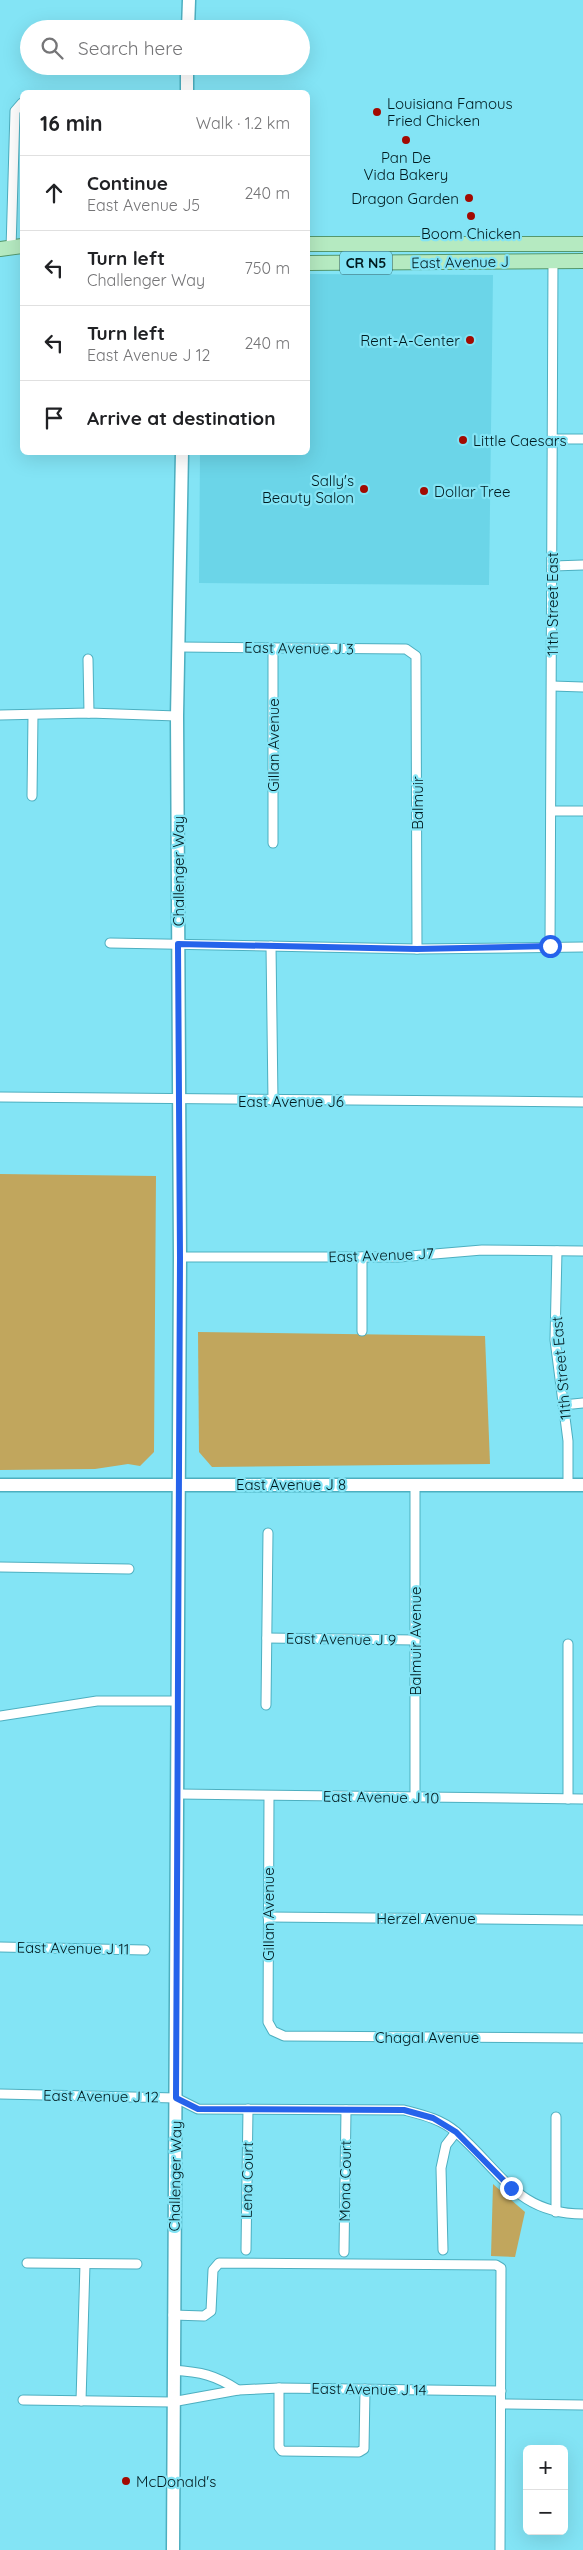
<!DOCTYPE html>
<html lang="en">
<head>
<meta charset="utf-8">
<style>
  :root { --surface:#fff; --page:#f6f6f6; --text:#202124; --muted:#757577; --line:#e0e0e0 }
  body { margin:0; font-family:Quicksand,sans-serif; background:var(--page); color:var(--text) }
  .controls { position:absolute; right:15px; bottom:15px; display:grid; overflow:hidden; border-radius:8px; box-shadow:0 5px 20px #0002 }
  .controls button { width:45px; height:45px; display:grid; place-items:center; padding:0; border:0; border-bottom:1px solid var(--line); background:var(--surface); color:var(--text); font:25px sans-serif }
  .stop { position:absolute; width:15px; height:15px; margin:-11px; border:4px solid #2563eb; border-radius:50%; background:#fff }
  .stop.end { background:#2563eb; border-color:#fff; box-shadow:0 1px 5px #0008 }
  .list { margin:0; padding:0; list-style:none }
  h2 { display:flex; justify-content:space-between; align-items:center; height:65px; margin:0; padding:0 20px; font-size:21px }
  h2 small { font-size:16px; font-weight:400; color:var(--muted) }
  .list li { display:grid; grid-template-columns:32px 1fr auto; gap:15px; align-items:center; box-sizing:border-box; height:75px; padding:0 20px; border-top:1px solid var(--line) }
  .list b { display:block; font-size:19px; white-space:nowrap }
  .list p { margin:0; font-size:16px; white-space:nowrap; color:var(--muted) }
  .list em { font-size:16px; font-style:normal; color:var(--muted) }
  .icon { flex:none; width:28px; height:28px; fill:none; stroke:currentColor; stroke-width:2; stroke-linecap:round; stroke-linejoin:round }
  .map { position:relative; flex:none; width:583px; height:2550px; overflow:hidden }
  .search { position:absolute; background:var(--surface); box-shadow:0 5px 20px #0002; left:20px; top:20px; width:290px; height:55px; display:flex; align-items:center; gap:12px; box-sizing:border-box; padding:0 18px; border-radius:28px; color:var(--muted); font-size:19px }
  .panel { position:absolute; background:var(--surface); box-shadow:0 5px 20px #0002; left:20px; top:90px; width:290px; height:365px; border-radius:8px }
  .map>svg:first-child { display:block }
  .built { fill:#6bd5e8 }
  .green { fill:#c1a65d }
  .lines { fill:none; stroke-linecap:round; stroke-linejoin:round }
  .street-casing { stroke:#4dafc0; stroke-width:11 }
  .secondary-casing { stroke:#4dafc0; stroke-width:15 }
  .primary-casing { stroke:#55986d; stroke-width:16 }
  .street { stroke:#fff; stroke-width:9 }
  .secondary { stroke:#fff; stroke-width:12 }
  .primary { stroke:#b5eac1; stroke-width:14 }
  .route { stroke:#2563eb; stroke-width:6 }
  .poi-dot { fill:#a20a01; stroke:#83e4f5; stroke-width:2 }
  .labels { text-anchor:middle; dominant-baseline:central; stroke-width:4.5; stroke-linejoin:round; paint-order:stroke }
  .shield { fill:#83e4f5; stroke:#27575f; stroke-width:1 }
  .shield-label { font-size:14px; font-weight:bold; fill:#001a1f }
  .poi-label { font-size:15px; fill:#001a1f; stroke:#83e4f5; text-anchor:start }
  .street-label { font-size:15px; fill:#001a1f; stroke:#83e4f5 }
</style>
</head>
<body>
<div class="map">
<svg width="583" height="2550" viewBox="0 0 583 2550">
  <rect width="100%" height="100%" fill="#83e4f5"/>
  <!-- built -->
  <path class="built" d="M308,274L493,275L489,585L199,583L200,453L308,452Z"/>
  <!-- green -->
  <g class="green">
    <path d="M0,1174L156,1176L154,1452L140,1466L128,1464L95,1469L0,1470Z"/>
    <path d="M198,1332L485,1336L490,1464L212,1467L199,1452Z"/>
    <path d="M493,2184L525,2212L515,2257L491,2256Z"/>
  </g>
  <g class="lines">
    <!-- street casing -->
    <g class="street-casing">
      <g id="street">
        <path d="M11,249L15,111L22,103"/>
        <path d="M554,439H583"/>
        <path d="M553,566L583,565"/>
        <path d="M179,647L406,649L416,656L417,949"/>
        <path d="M273,648V843"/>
        <path d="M88,659L89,713"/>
        <path d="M552,686L583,687"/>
        <path d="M0,715L89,713L177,716"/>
        <path d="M32,796L33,715"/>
        <path d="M551,811H583"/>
        <path d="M110,943L417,949L583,947"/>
        <path d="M271,946L273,1101"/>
        <path d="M550,947L553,261"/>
        <path d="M0,1097L583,1102"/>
        <path d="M557,1251L555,1340L568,1441V1485"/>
        <path d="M180,1257H399L482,1250L583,1251"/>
        <path d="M362,1257V1331"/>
        <path d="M563,1405L583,1403"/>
        <path d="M415,1485V1797"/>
        <path d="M0,1567L129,1569"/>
        <path d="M267,1638L415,1640"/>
        <path d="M266,1705L268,1533"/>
        <path d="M0,1716L97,1701H178"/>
        <path d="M178,1794L583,1799"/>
        <path d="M269,1796L268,2022L273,2031L284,2036L583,2038"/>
        <path d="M568,1799V1644"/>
        <path d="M268,1917L583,1920"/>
        <path d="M0,1947L145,1950"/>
        <path d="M0,2094L176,2098L198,2109L404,2110C423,2115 441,2119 456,2132C501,2171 517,2214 583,2214"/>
        <path d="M556,2212V2117"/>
        <path d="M246,2250L248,2109"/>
        <path d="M443,2250L441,2168L446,2145L456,2132"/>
        <path d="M344,2252L346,2110"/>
        <path d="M27,2263L137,2264"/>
        <path d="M173,2315L204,2316L211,2311L213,2270L219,2263L496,2265L501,2268L500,2550"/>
        <path d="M173,2370C201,2372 215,2375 238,2390"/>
        <path d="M279,2388V2447L282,2451L359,2452L364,2449L365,2389"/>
        <path d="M23,2400L172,2402L238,2390L279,2388L501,2391"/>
        <path d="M81,2401L85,2264"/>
        <path d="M501,2404L583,2405"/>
      </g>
    </g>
    <!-- secondary casing -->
    <g class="secondary-casing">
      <g id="secondary">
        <path d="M188,29L189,0"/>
        <path d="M187,92V66"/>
        <path d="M0,1485H583"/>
        <path d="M173,2550L180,1257L177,716L182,452"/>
      </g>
    </g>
    <!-- primary casing -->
    <g class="primary-casing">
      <g id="primary">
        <path d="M308,244H583"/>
        <path d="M0,249L22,246"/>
        <path d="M308,263L583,261"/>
      </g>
    </g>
    <!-- street -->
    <use href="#street" class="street"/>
    <!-- secondary -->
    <use href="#secondary" class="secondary"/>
    <!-- primary -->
    <use href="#primary" class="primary"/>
  </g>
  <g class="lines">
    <!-- route -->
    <path class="route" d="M511,2188L456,2132L433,2118L404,2110L198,2109L176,2098L180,1257L178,944L417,949L550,946"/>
  </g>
  <!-- markers -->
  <g class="poi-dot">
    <circle cx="377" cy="112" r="5"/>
    <circle cx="406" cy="140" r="5"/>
    <circle cx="469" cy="198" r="5"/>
    <circle cx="471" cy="216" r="5"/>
    <circle cx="470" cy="340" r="5"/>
    <circle cx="463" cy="440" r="5"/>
    <circle cx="364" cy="489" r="5"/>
    <circle cx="424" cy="491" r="5"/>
    <circle cx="126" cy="2481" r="5"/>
  </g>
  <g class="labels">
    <!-- shield labels -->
    <rect class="shield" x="340" y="251.5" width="52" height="23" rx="4"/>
    <g class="shield-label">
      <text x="366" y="263">CR N5</text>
    </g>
    <!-- poi labels -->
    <g class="poi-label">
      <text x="387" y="103">Louisiana Famous<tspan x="387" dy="17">Fried Chicken</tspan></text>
      <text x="406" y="157" text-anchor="middle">Pan De<tspan x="406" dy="17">Vida Bakery</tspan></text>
      <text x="459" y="198" text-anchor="end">Dragon Garden</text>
      <text x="471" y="233" text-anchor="middle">Boom Chicken</text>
      <text x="460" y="340" text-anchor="end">Rent-A-Center</text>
      <text x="473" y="440">Little Caesars</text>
      <text x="354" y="480" text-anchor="end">Sally's<tspan x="354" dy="17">Beauty Salon</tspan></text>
      <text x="434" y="491">Dollar Tree</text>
      <text x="136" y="2481">McDonald's</text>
    </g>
    <!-- street labels -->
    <g class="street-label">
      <text transform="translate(460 262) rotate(-1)">East Avenue J</text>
      <text transform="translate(552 604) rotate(-90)">11th Street East</text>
      <text transform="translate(299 648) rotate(1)">East Avenue J 3</text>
      <text transform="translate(273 745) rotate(-90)">Gillan Avenue</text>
      <text transform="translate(417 803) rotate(-90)">Balmuir</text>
      <text transform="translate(178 871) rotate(-90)">Challenger Way</text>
      <text x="291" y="1101">East Avenue J6</text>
      <text transform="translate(381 1255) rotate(-2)">East Avenue J7</text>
      <text transform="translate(561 1368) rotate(-95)">11th Street East</text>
      <text x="291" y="1484">East Avenue J 8</text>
      <text transform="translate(341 1639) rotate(1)">East Avenue J 9</text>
      <text transform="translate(415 1641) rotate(-90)">Balmuir Avenue</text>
      <text transform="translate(381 1797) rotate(1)">East Avenue J 10</text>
      <text transform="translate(268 1914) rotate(-90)">Gillan Avenue</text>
      <text x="426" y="1918">Herzel Avenue</text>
      <text transform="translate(73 1948) rotate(1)">East Avenue J 11</text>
      <text x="427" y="2037">Chagal Avenue</text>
      <text transform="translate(101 2096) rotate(1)">East Avenue J 12</text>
      <text transform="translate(175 2176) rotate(-89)">Challenger Way</text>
      <text transform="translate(247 2180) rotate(-89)">Lena Court</text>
      <text transform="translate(345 2181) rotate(-89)">Mona Court</text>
      <text transform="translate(369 2389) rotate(1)">East Avenue J 14</text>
    </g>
  </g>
</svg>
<div class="controls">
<button>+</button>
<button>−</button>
</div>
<div class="stop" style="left:550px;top:946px"></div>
<div class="stop end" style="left:511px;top:2188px"></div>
<div class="search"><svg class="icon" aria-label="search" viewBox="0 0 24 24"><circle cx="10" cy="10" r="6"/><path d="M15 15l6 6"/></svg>Search here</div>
<section class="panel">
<h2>16 min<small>Walk · 1.2 km</small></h2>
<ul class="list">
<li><svg class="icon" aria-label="ahead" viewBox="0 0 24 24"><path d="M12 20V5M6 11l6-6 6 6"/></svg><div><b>Continue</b><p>East Avenue J5</p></div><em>240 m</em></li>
<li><svg class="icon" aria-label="left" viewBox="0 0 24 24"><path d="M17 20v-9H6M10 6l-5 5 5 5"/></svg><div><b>Turn left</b><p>Challenger Way</p></div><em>750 m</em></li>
<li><svg class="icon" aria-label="left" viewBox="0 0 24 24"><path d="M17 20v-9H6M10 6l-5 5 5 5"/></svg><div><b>Turn left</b><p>East Avenue J 12</p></div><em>240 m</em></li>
<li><svg class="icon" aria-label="arrive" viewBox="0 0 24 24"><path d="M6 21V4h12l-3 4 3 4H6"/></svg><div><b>Arrive at destination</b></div></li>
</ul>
</section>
</div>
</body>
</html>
